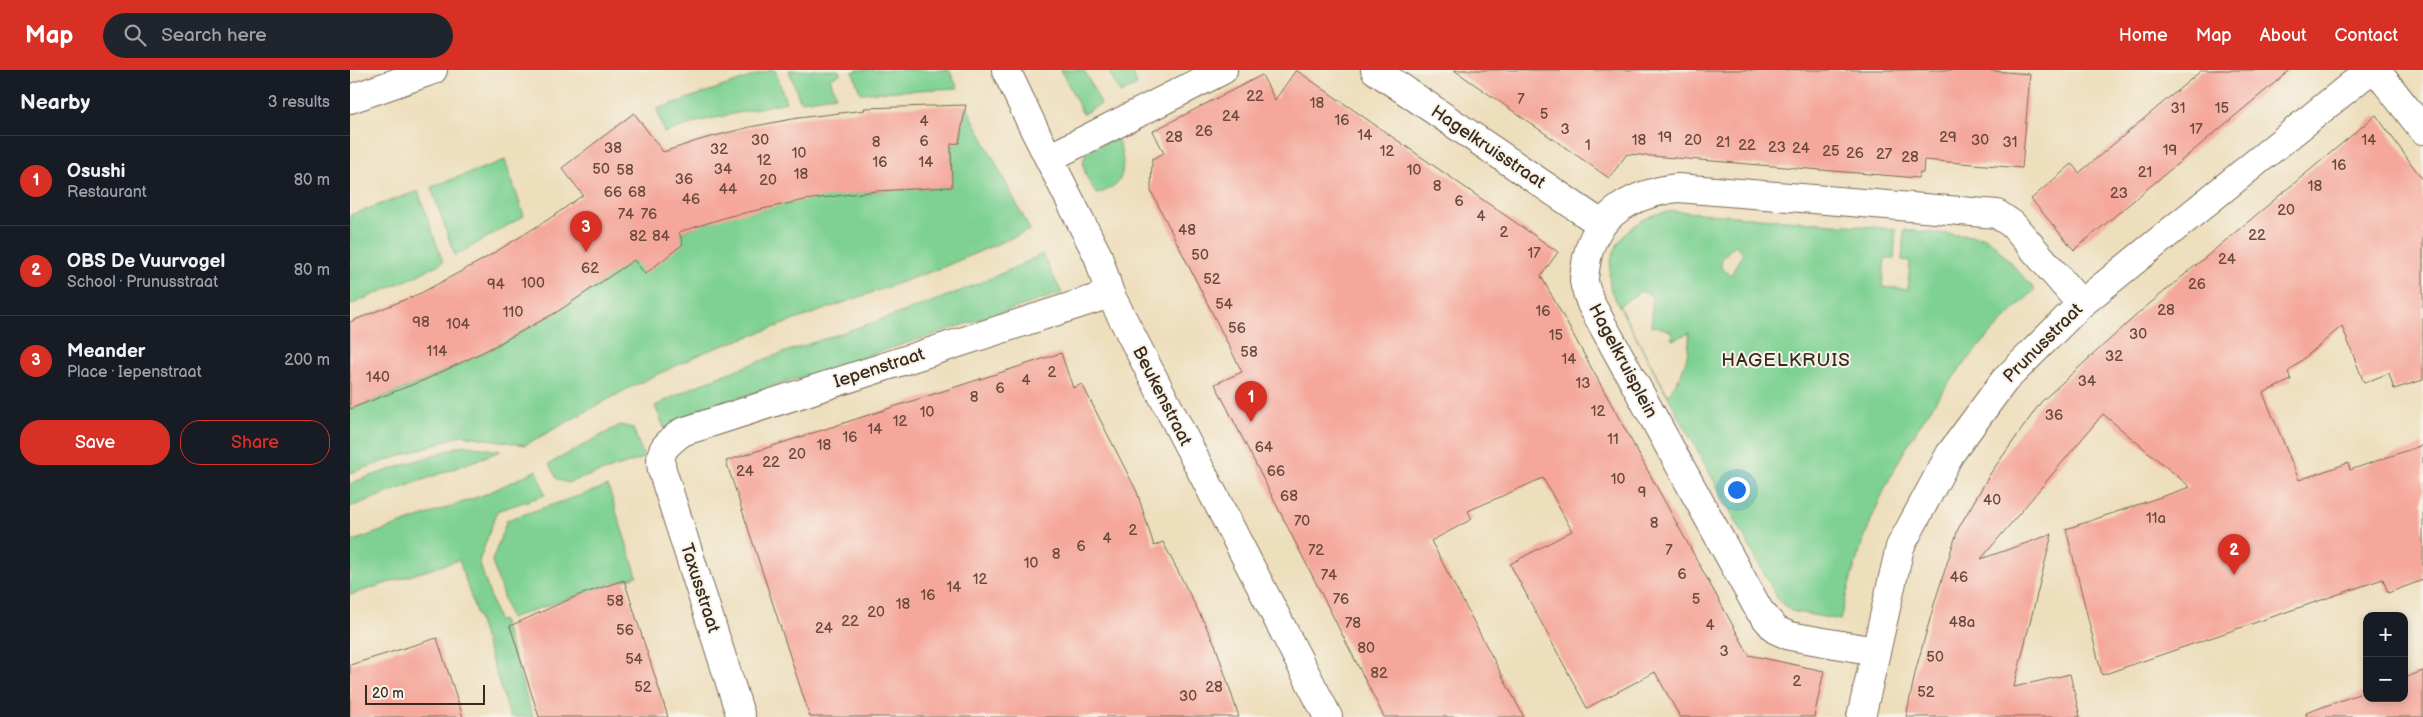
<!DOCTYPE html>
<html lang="en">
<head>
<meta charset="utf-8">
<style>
  :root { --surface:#171b24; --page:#20242c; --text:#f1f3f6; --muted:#9ea1a6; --line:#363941; --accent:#d93025 }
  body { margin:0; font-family:"Balsamiq Sans",sans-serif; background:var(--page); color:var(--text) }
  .controls { position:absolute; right:15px; bottom:15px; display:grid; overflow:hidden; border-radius:10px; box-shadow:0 2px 8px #0003 }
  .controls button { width:45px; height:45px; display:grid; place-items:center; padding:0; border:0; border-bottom:1px solid var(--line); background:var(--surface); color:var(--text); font:25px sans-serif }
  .scale { position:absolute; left:15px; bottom:12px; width:120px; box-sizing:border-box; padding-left:5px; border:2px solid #3b2a1e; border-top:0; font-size:14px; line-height:18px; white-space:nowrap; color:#3b2a1e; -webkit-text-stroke:4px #f7f3e8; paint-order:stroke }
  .you { position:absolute; left:1386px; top:419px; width:18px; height:18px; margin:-12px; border:4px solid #fff; border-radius:50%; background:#1a73e8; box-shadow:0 0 0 8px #1a73e833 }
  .badge { display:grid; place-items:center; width:32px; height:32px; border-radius:50%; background:var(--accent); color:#fff; font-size:16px; font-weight:700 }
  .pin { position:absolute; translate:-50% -41px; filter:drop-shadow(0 1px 2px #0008) }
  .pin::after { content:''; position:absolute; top:26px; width:18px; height:15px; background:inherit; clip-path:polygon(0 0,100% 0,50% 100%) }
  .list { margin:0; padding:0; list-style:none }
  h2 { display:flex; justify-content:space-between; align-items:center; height:65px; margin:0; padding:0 20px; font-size:21px }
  h2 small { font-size:16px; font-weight:400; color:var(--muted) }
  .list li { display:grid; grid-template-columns:32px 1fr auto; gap:15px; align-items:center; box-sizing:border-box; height:90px; padding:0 20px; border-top:1px solid var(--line) }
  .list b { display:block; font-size:19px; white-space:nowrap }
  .list p { margin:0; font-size:16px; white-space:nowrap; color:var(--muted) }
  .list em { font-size:16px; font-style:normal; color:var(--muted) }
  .actions { display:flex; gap:10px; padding:15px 20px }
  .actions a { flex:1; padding:11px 0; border:1px solid var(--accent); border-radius:20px; text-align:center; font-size:18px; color:var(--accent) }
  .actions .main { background:var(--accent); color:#fff }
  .icon { flex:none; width:28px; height:28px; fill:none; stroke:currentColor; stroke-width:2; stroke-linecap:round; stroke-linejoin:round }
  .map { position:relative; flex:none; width:2073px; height:647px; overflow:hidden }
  header { display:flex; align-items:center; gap:30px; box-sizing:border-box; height:70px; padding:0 25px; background:var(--accent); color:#fff }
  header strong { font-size:24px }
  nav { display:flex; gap:28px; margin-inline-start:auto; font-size:18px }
  .search { width:350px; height:45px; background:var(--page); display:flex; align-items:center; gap:12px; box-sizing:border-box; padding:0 18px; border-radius:28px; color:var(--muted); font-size:19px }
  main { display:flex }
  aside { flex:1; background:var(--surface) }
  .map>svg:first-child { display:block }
  .green { fill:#7ed193; stroke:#5c7e58; fill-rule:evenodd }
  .building { fill:#f5a79b }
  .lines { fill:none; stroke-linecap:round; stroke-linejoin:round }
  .minor-casing { stroke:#796955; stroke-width:30 }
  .minor { stroke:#fff; stroke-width:28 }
  .labels { text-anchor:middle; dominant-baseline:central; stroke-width:4; stroke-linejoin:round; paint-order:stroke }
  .number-label { font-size:15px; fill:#6a493d }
  .street-label { font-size:18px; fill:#3b2a1e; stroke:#f7f3e8 }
  .neighbourhood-label { font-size:19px; letter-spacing:1px; fill:#3b2a1e; stroke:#f7f3e8 }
</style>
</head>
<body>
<header>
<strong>Map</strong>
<div class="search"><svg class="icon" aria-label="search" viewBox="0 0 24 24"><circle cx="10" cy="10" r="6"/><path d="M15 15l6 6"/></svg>Search here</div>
<nav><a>Home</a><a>Map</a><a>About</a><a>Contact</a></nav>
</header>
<main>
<aside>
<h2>Nearby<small>3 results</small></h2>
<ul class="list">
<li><span class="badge">1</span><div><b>Osushi</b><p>Restaurant</p></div><em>80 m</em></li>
<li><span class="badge">2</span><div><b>OBS De Vuurvogel</b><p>School · Prunusstraat</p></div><em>80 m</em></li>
<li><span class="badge">3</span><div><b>Meander</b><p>Place · Iepenstraat</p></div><em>200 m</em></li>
</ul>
<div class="actions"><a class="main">Save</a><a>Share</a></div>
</aside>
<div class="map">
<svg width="2073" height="647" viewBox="0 0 2073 647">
  <rect width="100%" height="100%" fill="#f7f3e8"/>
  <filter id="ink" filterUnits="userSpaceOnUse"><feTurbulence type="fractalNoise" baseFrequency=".02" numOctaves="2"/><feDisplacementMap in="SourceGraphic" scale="10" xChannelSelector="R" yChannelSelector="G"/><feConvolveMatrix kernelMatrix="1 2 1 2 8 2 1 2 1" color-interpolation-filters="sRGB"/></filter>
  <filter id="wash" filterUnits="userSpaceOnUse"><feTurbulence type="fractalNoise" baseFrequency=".0096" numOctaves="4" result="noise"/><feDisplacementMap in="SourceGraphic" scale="20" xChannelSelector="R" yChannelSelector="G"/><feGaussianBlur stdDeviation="1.12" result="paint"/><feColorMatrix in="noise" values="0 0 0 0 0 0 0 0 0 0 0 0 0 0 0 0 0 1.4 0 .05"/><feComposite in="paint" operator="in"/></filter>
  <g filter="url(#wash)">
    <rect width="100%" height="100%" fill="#eddebc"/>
    <!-- green -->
    <g class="green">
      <path d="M421,0H425L436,32L347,52L314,63L307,39Z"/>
      <path d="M439,0H489L490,4L480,8L486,26L450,31Z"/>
      <path d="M508,0H599L608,18L510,23L503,2Z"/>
      <path d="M711,0H734L751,34L733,44Z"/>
      <path d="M758,0H782L787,15L770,23Z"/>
      <path d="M616,35L680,160L591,198L355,282L281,317L175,375L112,365L0,403V338C73,315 144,281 209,240C249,215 287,183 330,163C407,128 518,120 601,117V72H609Z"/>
      <path d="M766,68C774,79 776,105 766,115C761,119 753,122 747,124C740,116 727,93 737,83C744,77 758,73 766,68Z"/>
      <path d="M155,90L174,146L105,186L81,117Z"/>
      <path d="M68,121L93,192L64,207L0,235V145Z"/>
      <path d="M1324,141L1546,159L1544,189H1535L1532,217L1558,219L1560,191L1552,190L1554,160L1634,167L1644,174L1685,220C1582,315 1522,414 1490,550L1441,541L1429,531L1261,221C1251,180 1283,143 1324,141ZM1385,175L1393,182L1381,205L1371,198L1372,188ZM1291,221L1302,226V257L1305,256L1321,261L1322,270L1339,263C1340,286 1332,306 1318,325L1269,236Z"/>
      <path d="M692,184L712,223L341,343L315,360L305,336C351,311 401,294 450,277C532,249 615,224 692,184Z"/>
      <path d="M270,355L283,358L294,388L217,413L207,409L199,394Z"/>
      <path d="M113,375L151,381L0,437V413Z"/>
      <path d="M187,400L195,425L147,441L129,491L148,551L152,550L183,647H160L109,490L0,525V472L136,424Z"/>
      <path d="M258,416L287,506L160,548L142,491L157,450Z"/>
    </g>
    <g id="blocks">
      <!-- building -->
      <g class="building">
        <path d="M946,0L1208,182L1191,206L1399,585L1474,601L1464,647H1330L1305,602L1237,638L1160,494L1222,461L1193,408L1118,441L1122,449L1081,471L1174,647H1034L865,314L892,302L801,121L802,89L814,83L803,61L912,5L925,30Z"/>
        <path d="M1104,0H1632L1680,4L1672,98L1574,90L1573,103H1570L1568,108L1277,84L1259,108Z"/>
        <path d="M1852,0H1940L1724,180L1681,129L1722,94L1729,103Z"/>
        <path d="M616,35L609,73L601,74L602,117L526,121L455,130L380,146L329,162L333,174L295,204L284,190L207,242L139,279L77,309L0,339V252L71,223L134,189L199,149L233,125L212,98L284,43L313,82L353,69L400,57L448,48L515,40L514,38Z"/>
        <path d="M2026,45L2073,110V310L2044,319L2039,303L2014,313L1992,256L1938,302L1941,310L1913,323L1949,410L1998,393L2000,400L2073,375V510L2038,523L2033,509L1752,605L1716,459L1840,417L1753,344L1631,489L1702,464L1664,617L1720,604L1730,647H1556L1566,599L1585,531L1608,459L1640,404L1691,332L1791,241Z"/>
        <path d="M711,283L723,318L732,314L787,422L804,476L813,472L865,574L889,647H460L376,391Z"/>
        <path d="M274,510L318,647H189L160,556L229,525Z"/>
        <path d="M87,568L113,647H0V595Z"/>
        <path d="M2073,601V647H1957L1956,643L2017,621V628H2054V608Z"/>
      </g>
    </g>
  </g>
  <g filter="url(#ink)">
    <use href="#blocks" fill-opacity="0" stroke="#796955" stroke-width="1"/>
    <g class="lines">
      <!-- minor casing -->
      <g class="minor-casing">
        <g id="minor">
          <path d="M656,0L684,59L748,186L760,224L978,647"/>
          <path d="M1025,0L1251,154"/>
          <path d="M2026,0L2073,60"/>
          <path d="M0,29L83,0"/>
          <path d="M699,88L873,0"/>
          <path d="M1525,581L1440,566L1426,560L1409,540L1241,234C1239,227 1235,219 1234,211C1234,204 1236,195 1237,188C1246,143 1285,123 1328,118L1647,144L1662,154L1731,234"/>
          <path d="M391,647L312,400C308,379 316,375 332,362L760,224"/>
          <path d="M1511,647L1550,477L1600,384L1654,311L1731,234L2020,0"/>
        </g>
      </g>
      <!-- minor -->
      <use href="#minor" class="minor"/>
    </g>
  </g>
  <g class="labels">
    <!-- number labels -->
    <g class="number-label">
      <text x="905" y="26">22</text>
      <text x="1171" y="29">7</text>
      <text x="967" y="33">18</text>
      <text x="1828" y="38">31</text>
      <text x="1872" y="38">15</text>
      <text x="1194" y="44">5</text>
      <text x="881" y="46">24</text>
      <text x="992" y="50">16</text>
      <text x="574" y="51">4</text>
      <text x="1215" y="59">3</text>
      <text x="1846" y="59">17</text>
      <text x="854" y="61">26</text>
      <text x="1015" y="65">14</text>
      <text x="824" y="67">28</text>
      <text x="1315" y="67">19</text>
      <text x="1598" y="67">29</text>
      <text x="410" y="70">30</text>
      <text x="1289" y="70">18</text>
      <text x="1343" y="70">20</text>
      <text x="1630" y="70">30</text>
      <text x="2019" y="70">14</text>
      <text x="574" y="71">6</text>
      <text x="526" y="72">8</text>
      <text x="1373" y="72">21</text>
      <text x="1660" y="72">31</text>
      <text x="1238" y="75">1</text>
      <text x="1397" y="75">22</text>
      <text x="1427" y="77">23</text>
      <text x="263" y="78">38</text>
      <text x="1451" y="78">24</text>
      <text x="369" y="79">32</text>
      <text x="1820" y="80">19</text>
      <text x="1037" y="81">12</text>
      <text x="1481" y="81">25</text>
      <text x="449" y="83">10</text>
      <text x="1505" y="83">26</text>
      <text x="1534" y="84">27</text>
      <text x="1560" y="87">28</text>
      <text x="414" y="90">12</text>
      <text x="530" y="92">16</text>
      <text x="576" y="92">14</text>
      <text x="1989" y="95">16</text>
      <text x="251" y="99">50</text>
      <text x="373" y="99">34</text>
      <text x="275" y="100">58</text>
      <text x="1064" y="100">10</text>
      <text x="1795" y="102">21</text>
      <text x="451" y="104">18</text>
      <text x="334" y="109">36</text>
      <text x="418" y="110">20</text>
      <text x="1087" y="116">8</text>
      <text x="1965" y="116">18</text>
      <text x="378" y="119">44</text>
      <text x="263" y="122">66</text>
      <text x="287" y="122">68</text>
      <text x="1769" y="123">23</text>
      <text x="341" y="129">46</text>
      <text x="1109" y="131">6</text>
      <text x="1936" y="140">20</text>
      <text x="276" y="144">74</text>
      <text x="299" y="144">76</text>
      <text x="1131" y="146">4</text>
      <text x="837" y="160">48</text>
      <text x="1154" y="162">2</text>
      <text x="1907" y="165">22</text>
      <text x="288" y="166">82</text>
      <text x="311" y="166">84</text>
      <text x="1184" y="183">17</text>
      <text x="850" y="185">50</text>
      <text x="1877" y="189">24</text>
      <text x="240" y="198">62</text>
      <text x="862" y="209">52</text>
      <text x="183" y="213">100</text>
      <text x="146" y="214">94</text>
      <text x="1847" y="214">26</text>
      <text x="874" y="234">54</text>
      <text x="1816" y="240">28</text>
      <text x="1193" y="241">16</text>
      <text x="163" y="242">110</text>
      <text x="71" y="252">98</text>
      <text x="108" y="254">104</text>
      <text x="887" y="258">56</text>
      <text x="1788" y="264">30</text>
      <text x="1206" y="265">15</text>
      <text x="87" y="281">114</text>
      <text x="899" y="282">58</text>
      <text x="1764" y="286">32</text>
      <text x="1219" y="289">14</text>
      <text x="702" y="302">2</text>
      <text x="28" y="307">140</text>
      <text x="676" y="310">4</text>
      <text x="1737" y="311">34</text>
      <text x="1233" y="313">13</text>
      <text x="650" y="318">6</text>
      <text x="624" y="327">8</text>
      <text x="1248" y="341">12</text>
      <text x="577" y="342">10</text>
      <text x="1704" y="345">36</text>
      <text x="550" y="351">12</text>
      <text x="525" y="359">14</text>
      <text x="500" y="367">16</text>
      <text x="1263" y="369">11</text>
      <text x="474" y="375">18</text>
      <text x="914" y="377">64</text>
      <text x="447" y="384">20</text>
      <text x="421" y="392">22</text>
      <text x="395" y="401">24</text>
      <text x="926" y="401">66</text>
      <text x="1268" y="409">10</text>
      <text x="1292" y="422">9</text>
      <text x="939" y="426">68</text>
      <text x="1642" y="430">40</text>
      <text x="1806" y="448">11a</text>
      <text x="952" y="451">70</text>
      <text x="1304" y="453">8</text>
      <text x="783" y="460">2</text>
      <text x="757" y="468">4</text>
      <text x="731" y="476">6</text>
      <text x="966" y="480">72</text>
      <text x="1319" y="480">7</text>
      <text x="706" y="484">8</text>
      <text x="681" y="493">10</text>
      <text x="1332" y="504">6</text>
      <text x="979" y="505">74</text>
      <text x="1609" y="507">46</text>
      <text x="630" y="509">12</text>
      <text x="604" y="517">14</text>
      <text x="578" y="525">16</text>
      <text x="991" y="529">76</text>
      <text x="1346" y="529">5</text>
      <text x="265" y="531">58</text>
      <text x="553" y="534">18</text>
      <text x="526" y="542">20</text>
      <text x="500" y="551">22</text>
      <text x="1612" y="552">48a</text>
      <text x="1003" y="553">78</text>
      <text x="1360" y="555">4</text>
      <text x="474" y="558">24</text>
      <text x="275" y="560">56</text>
      <text x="1016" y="578">80</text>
      <text x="1374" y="581">3</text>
      <text x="1585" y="587">50</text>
      <text x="284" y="589">54</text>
      <text x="1029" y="603">82</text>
      <text x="1447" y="611">2</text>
      <text x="293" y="617">52</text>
      <text x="864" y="617">28</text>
      <text x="1576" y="622">52</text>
      <text x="838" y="626">30</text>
    </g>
    <!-- street labels -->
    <g class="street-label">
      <text transform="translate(1138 77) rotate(34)">Hagelkruisstraat</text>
      <text transform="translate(1693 273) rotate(-45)">Prunusstraat</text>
      <text transform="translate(1273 291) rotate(62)">Hagelkruisplein</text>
      <text transform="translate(529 298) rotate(-18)">Iepenstraat</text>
      <text transform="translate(812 326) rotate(63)">Beukenstraat</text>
      <text transform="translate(350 518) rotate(72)">Taxusstraat</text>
    </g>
    <!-- neighbourhood labels -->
    <g class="neighbourhood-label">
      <text x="1436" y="290">HAGELKRUIS</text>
    </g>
  </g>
</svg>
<div class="controls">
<button>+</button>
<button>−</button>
</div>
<div class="scale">20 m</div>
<div class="you"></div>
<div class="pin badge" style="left:901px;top:352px">1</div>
<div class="pin badge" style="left:1884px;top:505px">2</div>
<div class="pin badge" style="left:236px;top:182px">3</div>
</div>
</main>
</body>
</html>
